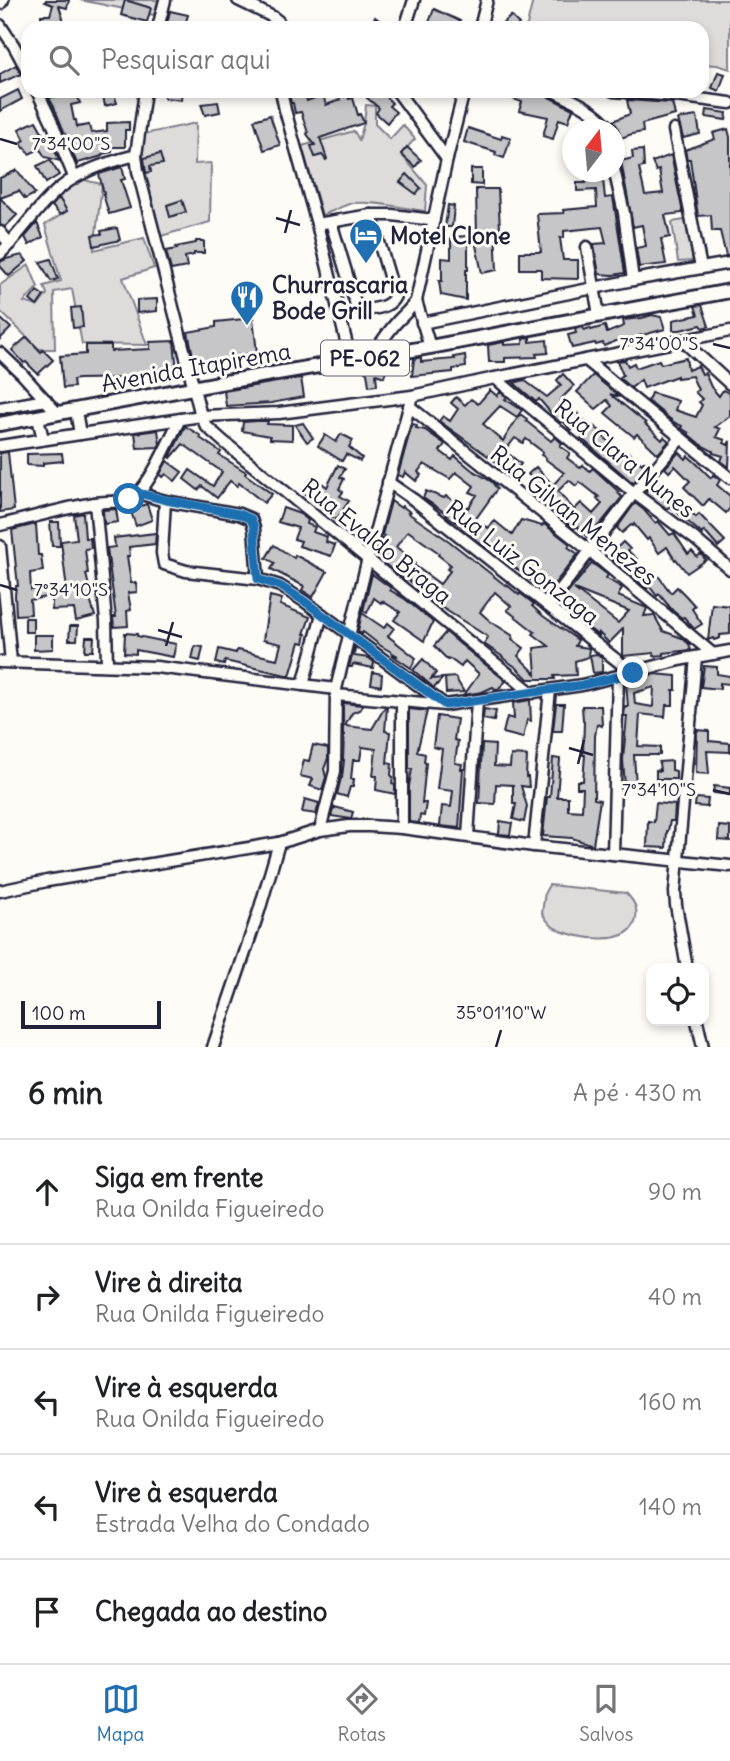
<!DOCTYPE html>
<html lang="pt">
<head>
<meta charset="utf-8">
<style>
  :root { --surface:#fff; --page:#f2f2f2; --text:#202124; --muted:#757577; --line:#e0e0e0; --accent:#1f6fb2 }
  body { margin:0; font-family:Delius,sans-serif; background:var(--page); color:var(--text) }
  .controls { position:absolute; right:21px; bottom:21px; display:grid; overflow:hidden; border-radius:14px; box-shadow:0 4px 10px #0003 }
  .controls button { width:63px; height:63px; display:grid; place-items:center; padding:0; border:0; border-bottom:2px solid var(--line); background:var(--surface); color:var(--text); font:35px sans-serif }
  .compass { position:absolute; left:562px; top:119px; width:63px; height:63px; border-radius:50%; background:var(--surface); box-shadow:0 4px 10px #0003; rotate:16deg }
  .scale { position:absolute; left:21px; bottom:18px; width:140px; box-sizing:border-box; padding-left:7px; border:4px solid #22223b; border-top:0; font-size:19px; line-height:24px; white-space:nowrap; color:#22223b; -webkit-text-stroke:5px #fdfcf7; paint-order:stroke }
  .stop { position:absolute; width:21px; height:21px; margin:-16px; border:5px solid #1f6fb2; border-radius:50%; background:#fff }
  .stop.end { background:#1f6fb2; border-color:#fff; box-shadow:0 2px 7px #0008 }
  .list { margin:0; padding:0; list-style:none }
  h2 { display:flex; justify-content:space-between; align-items:center; height:91px; margin:0; padding:0 28px; font-size:30px }
  h2 small { font-size:23px; font-weight:400; color:var(--muted) }
  .list li { display:grid; grid-template-columns:46px 1fr auto; gap:21px; align-items:center; box-sizing:border-box; height:105px; padding:0 28px; border-top:2px solid var(--line) }
  .list b { display:block; font-size:26px; white-space:nowrap }
  .list p { margin:0; font-size:23px; white-space:nowrap; color:var(--muted) }
  .list em { font-size:23px; font-style:normal; color:var(--muted) }
  .icon { flex:none; width:38px; height:38px; fill:none; stroke:currentColor; stroke-width:2; stroke-linecap:round; stroke-linejoin:round }
  .map { position:relative; flex:none; width:730px; height:1047px; overflow:hidden }
  .search { position:absolute; background:var(--surface); box-shadow:0 4px 10px #0003; left:21px; right:21px; top:21px; height:77px; display:flex; align-items:center; gap:18px; box-sizing:border-box; padding:0 24px; border-radius:21px; color:var(--muted); font-size:26px }
  .sheet { height:616px; background:var(--surface) }
  nav { display:flex; justify-content:space-around; align-items:center; box-sizing:border-box; height:98px; border-top:2px solid var(--line); background:var(--surface); font-size:19px; color:var(--muted) }
  nav a { display:grid; justify-items:center; gap:4px }
  nav .on { color:var(--accent) }
  .map>svg:first-child { display:block }
  .green { fill:#dddcdb; stroke:#807f8b; stroke-width:2 }
  .building { fill:#c6c6c8; stroke:#22223b; stroke-width:2; fill-rule:evenodd }
  .lines { fill:none; stroke-linecap:round; stroke-linejoin:round }
  .minor-casing { stroke:#22223b; stroke-width:15 }
  .major-casing { stroke:#22223b; stroke-width:18 }
  .minor { stroke:#fdfcf7; stroke-width:10 }
  .major { stroke:#fdfcf7; stroke-width:12 }
  .route { stroke:#1f6fb2; stroke-width:9 }
  .ticks { fill:none; stroke:#22223b; stroke-width:2.5 }
  .labels { text-anchor:middle; dominant-baseline:central; stroke-width:6; stroke-linejoin:round; paint-order:stroke }
  .shield { fill:#fdfcf7; stroke:#646373; stroke-width:2 }
  .shield-label { font-size:21px; font-weight:bold; fill:#22223b }
  .poi-label { font-size:23px; font-weight:bold; fill:#22223b; stroke:#fdfcf7; text-anchor:start }
  .street-label { font-size:23px; fill:#22223b; stroke:#fdfcf7 }
  .ticks-label { font-size:18px; text-anchor:middle; fill:#22223b; stroke:#fdfcf7; stroke-width:6; stroke-linejoin:round; paint-order:stroke }
</style>
</head>
<body>
<div class="map">
<svg width="730" height="1047" viewBox="0 0 730 1047">
  <rect width="100%" height="100%" fill="#fdfcf7"/>
  <filter id="ink" filterUnits="userSpaceOnUse"><feTurbulence type="fractalNoise" baseFrequency=".0143" numOctaves="2"/><feDisplacementMap in="SourceGraphic" scale="14" xChannelSelector="R" yChannelSelector="G"/><feConvolveMatrix kernelMatrix="1 2 1 2 8 2 1 2 1" color-interpolation-filters="sRGB"/></filter>
  <g filter="url(#ink)">
    <!-- green -->
    <g class="green">
      <path d="M80,0H158L154,15Z"/>
      <path d="M533,0H730V69L717,65L702,64V28H523L527,25Z"/>
      <path d="M366,105L375,106V124L390,139L403,125L415,139L401,154L427,185L425,211C402,208 376,201 353,203C343,205 332,212 322,215L302,146L354,131L359,140L364,123Z"/>
      <path d="M196,123L195,164L211,163L210,222L161,236L141,153L144,134Z"/>
      <path d="M82,178C88,183 95,181 102,185L94,250L144,238L154,268L123,278L147,345L82,344L72,289L54,292L55,349H39L0,311V285L29,265L38,287L24,302L38,306L47,294L44,286L61,281L45,225L67,211L57,195Z"/>
      <path d="M685,220L693,261L678,262L672,222Z"/>
      <path d="M549,885L626,893C633,900 638,907 636,918C632,948 576,939 557,929C550,926 546,920 542,913L545,892Z"/>
    </g>
    <!-- building -->
    <g class="building">
      <path d="M46,0H69L67,8L59,6L66,28H42L41,15H50L53,5L45,2Z"/>
      <path d="M125,0L151,8L147,22L121,15Z"/>
      <path d="M434,9L460,21L456,28H427Z"/>
      <path d="M170,11L188,15L185,25L184,24L183,28H166Z"/>
      <path d="M511,16L519,24L515,28H498Z"/>
      <path d="M375,17L390,28H373L369,25Z"/>
      <path d="M16,65L21,74L0,83V74Z"/>
      <path d="M718,72L725,74L719,91L712,88Z"/>
      <path d="M18,90L22,99L0,111V99Z"/>
      <path d="M56,91H76L80,103L71,105L74,120H76L77,127L89,125L91,133L107,131V123L129,122V130H125V147H112V152L102,154V156L78,163V166L54,107L49,98L57,96Z"/>
      <path d="M102,91H113L117,103L105,106Z"/>
      <path d="M165,91H182L181,100L164,98Z"/>
      <path d="M304,91L307,101L323,95L326,105L340,100L337,91H347L349,99L353,98L358,115L360,114L364,123L320,138L327,159L326,160L322,155L315,157L311,146L315,145L307,134L308,133L301,112L295,113L293,103H291L289,94Z"/>
      <path d="M375,91H390L384,95L392,103L389,106L396,112L387,123L376,113L379,108L367,98Z"/>
      <path d="M494,91H522L536,95V93L547,96L573,109L568,122L559,119L553,139L543,136L548,117L519,111L522,102L494,92Z"/>
      <path d="M627,100L672,103L675,115L642,124L643,132L632,134L621,138L617,126L613,121L630,114Z"/>
      <path d="M218,102L220,112L205,115L201,104Z"/>
      <path d="M707,110L727,113L726,120L706,117Z"/>
      <path d="M270,115L280,145L264,150L254,120Z"/>
      <path d="M697,116L700,134L683,138L678,119Z"/>
      <path d="M36,121L46,139L48,137L60,161L45,157L40,149L29,154L25,147L24,148L21,142L25,140L19,129Z"/>
      <path d="M468,128L501,139L502,135L511,138L504,158L495,155L496,152L464,142Z"/>
      <path d="M728,129L730,137V256H726L720,231H712L711,215L698,216L690,159H687L685,150L715,139L713,133Z"/>
      <path d="M407,147L421,160L415,167L401,154Z"/>
      <path d="M643,150L644,167L639,168L645,195L663,193L659,170L656,171L652,162L671,155L683,213L665,215L670,237L661,239L666,264L639,267L636,248L646,246L642,225L633,227L621,161L633,158L632,151Z"/>
      <path d="M160,154L163,164L150,166L151,172L146,173L144,158Z"/>
      <path d="M50,160L59,175L46,183L37,166Z"/>
      <path d="M122,167L125,179L121,180L130,208L109,214L103,194H104L99,174Z"/>
      <path d="M471,169H482V185L471,184Z"/>
      <path d="M17,170L35,194L25,199L19,191L0,198L17,215L5,227L0,225V178Z"/>
      <path d="M584,172H597L599,181L603,180L605,198L613,197L625,273L613,275L599,274L594,245V244L606,243L602,227L564,231V238H560L563,260H578V279L541,278V269H520V252H541L537,214L564,213L563,210L597,207L596,190L577,191V183H586Z"/>
      <path d="M407,174L421,188L416,194L400,182Z"/>
      <path d="M476,189H498L500,229H495L497,270L482,273L474,236H477Z"/>
      <path d="M59,198L67,211L60,215L52,206Z"/>
      <path d="M182,200L186,212L170,217L167,205Z"/>
      <path d="M448,205L454,206L452,227H445Z"/>
      <path d="M37,223L43,237L29,245L25,237Z"/>
      <path d="M117,228L120,240L94,246L92,235L102,234L101,231Z"/>
      <path d="M468,236V270H466V300L441,295L439,281H442V258L451,259V237Z"/>
      <path d="M196,241H204V253H194V255L185,257L187,267L171,270L166,251L177,249L176,247L196,243Z"/>
      <path d="M22,255L27,261L9,276L0,266V262L6,259Z"/>
      <path d="M51,259L58,279L51,281L40,262Z"/>
      <path d="M37,291L44,296L37,306L30,300Z"/>
      <path d="M157,299V311L137,313V300Z"/>
      <path d="M702,305L709,326L703,328L701,325L680,330H673V320L698,315L695,306Z"/>
      <path d="M81,307L83,327L73,328L71,308Z"/>
      <path d="M652,315L661,317L665,329L639,336V338L621,339L604,346L603,343L596,345L595,343L572,348L568,335L576,333L575,329L583,327L584,330L590,328L591,330L605,326L607,333L624,326L623,320L642,318Z"/>
      <path d="M0,318L11,328L0,339Z"/>
      <path d="M253,318L257,353L234,356L235,360L195,365L188,332L216,327V322Z"/>
      <path d="M27,337L41,352L43,350L53,360L38,374L26,362L24,363L12,350Z"/>
      <path d="M530,337V342L547,340L548,353L536,354L537,357L505,358V362H489L488,345L504,342V345L523,344V339Z"/>
      <path d="M174,341L177,371L142,373V378L78,379L73,380L74,387L63,388L60,356L86,354V345H111V351L150,349V342Z"/>
      <path d="M465,355L466,367L453,369V372L412,376L414,359L421,357V362L455,359L454,357Z"/>
      <path d="M686,358L688,370L698,366L702,374L705,373L711,387L719,396L723,390L730,394V416L715,427L720,429L716,437L725,440L724,443L728,445L730,441L729,467L721,461L723,456L713,453V451L701,445L688,434L689,433L681,428L682,426L675,423L648,401L651,393L659,395L678,401L675,410L696,417L702,405L699,402L702,399L695,392L698,390L692,376L677,378V376L644,388L641,380L631,388L619,378L623,375L617,361L625,360L628,366L634,363L636,368L659,360L661,364Z"/>
      <path d="M388,363L384,377L376,374L377,385L369,386L367,372L361,369L378,368V365Z"/>
      <path d="M563,374L574,386L560,400V403L573,417L578,413L584,420L571,431L563,421L561,423L556,419L539,399L536,402L514,383L524,380L547,397L561,385L557,380Z"/>
      <path d="M593,375L620,397L610,394L646,423L645,424L662,440L664,437L669,441L658,454L637,434L634,437L605,413L612,406L607,400L596,409L577,392Z"/>
      <path d="M301,378L304,397L271,403L226,406L224,391Z"/>
      <path d="M490,390L497,396L500,392L507,397L505,399L522,410L517,417L500,406L483,424L503,441L520,414L527,419L526,421L551,441L555,437L562,443L560,446L570,453L567,458L580,468L583,465L590,471L593,468L619,492L618,493L622,497L602,522L587,537L577,526L574,529L562,519L553,508L551,511L530,492L537,484L528,474L536,467L553,485L564,473L545,459L546,458L541,455L543,452L526,439L523,443L515,438L505,451L521,464L513,474L439,421L443,416L450,421L458,409L451,403L456,397L465,405L471,399L478,404ZM569,480L576,486L580,482L599,497L597,498L602,504L593,514L581,503L574,510L558,491Z"/>
      <path d="M257,421H268L267,424L292,425V440L270,439V436L242,431L243,422Z"/>
      <path d="M303,423L313,438L307,442L295,425Z"/>
      <path d="M412,424L417,425L416,428L425,430L445,444L440,451L452,460L455,456L472,470L492,482L497,489L475,520L488,528L495,521L512,535L521,520L542,526L544,524L570,544L568,547L578,554L547,593L499,555L501,552L488,544L486,548L462,529L463,527L446,515L447,514L423,498L426,491L444,498L446,496L455,502L459,501L468,508L477,495L470,492L474,486L456,472L450,479L424,464L418,472L421,475L416,481L405,472L403,477L398,475Z"/>
      <path d="M185,426L201,436L200,438L221,452L219,455L246,472L245,474L272,494L264,503L239,483L237,486L230,481L217,498L202,486L198,490L184,479L190,470L213,486L222,472L183,444L171,458L170,457Z"/>
      <path d="M594,426L601,432L599,433L625,455L628,452L642,464L644,461L648,465L633,483L582,439Z"/>
      <path d="M158,430L160,444L158,447L137,448L135,433Z"/>
      <path d="M341,434L353,440L349,447L362,458L360,461L346,454L342,461L318,446L325,435L336,442Z"/>
      <path d="M8,452L14,510L0,512V453Z"/>
      <path d="M679,452L686,459L688,456L695,462L711,478L713,475L720,480L717,485L730,496V508L726,513L709,499L703,506L684,487L690,481L675,466L669,472L665,468Z"/>
      <path d="M62,453L63,461L43,463V466L27,465V454Z"/>
      <path d="M167,461L182,472L175,481L166,474L163,477L160,474Z"/>
      <path d="M338,465L345,469L340,477L344,479L339,489L343,492L340,496L349,501L336,520L302,491L313,476L327,487Z"/>
      <path d="M656,479L696,517L699,514L725,541L718,547L704,531L702,534L670,506L667,509L645,492Z"/>
      <path d="M391,501L401,508L402,506L410,512L408,513L449,541L505,585L506,584L519,595L520,593L534,604L532,606L543,616L578,640L575,646L589,648L588,657L575,661L576,675L554,676L555,679H528L517,668L503,658V657L484,644L488,637L441,607L442,605L404,577L403,579L380,560L381,558L377,555L380,542L384,536L382,535ZM408,531L439,553L438,555L451,565L447,569L450,571L440,584L414,565L415,563L406,556L407,555L396,547ZM495,592L511,606L507,610L535,632L533,634L549,646L534,648L536,674L518,656L524,648L512,639L513,636L490,621L480,612Z"/>
      <path d="M635,503L644,510L655,523L658,521L670,535L674,533L688,554L692,551L697,557L701,554L706,560L687,573L676,559L675,560L667,547L659,553L649,538L647,540L634,524L633,526L631,525L622,533L617,528Z"/>
      <path d="M147,504L152,520L136,526L130,509Z"/>
      <path d="M283,508L300,514L308,520L307,524L315,527L313,532L327,537L326,542L335,545L331,556L299,546L301,541L294,539L298,528L278,522Z"/>
      <path d="M116,509L118,522L104,524L103,510Z"/>
      <path d="M83,513L85,538H90L91,548L85,549L88,574H86L91,595L89,596L95,616L76,621L74,609L52,610V590H67L61,541L77,539L74,515Z"/>
      <path d="M50,522H59L60,546H52Z"/>
      <path d="M36,524L38,555H41L43,571L30,573L31,590L49,586L51,596L30,600L31,614L16,615L15,595L16,586H18L12,530Z"/>
      <path d="M156,533L155,544L129,547L130,556H127L131,583H136L137,592L128,593L131,610L127,611L128,626L114,627L113,617H116L107,548L115,547L114,538Z"/>
      <path d="M623,542L630,549L628,551L637,559L635,562L659,577L671,593L677,587L686,596L695,606L692,609L702,624L694,629L684,617L682,618L673,611L659,594L657,596L649,586L647,589L618,565L609,555Z"/>
      <path d="M274,545L294,558L295,555L327,572L313,597L302,590L304,586L271,569L275,563L266,558Z"/>
      <path d="M592,563L608,575L606,578L622,588L618,596L647,608L644,616L654,615L663,631L682,638L689,644L691,650L664,653V655L654,656V653L623,656V629L609,643L599,633V636L558,605ZM574,589L629,611L618,623Z"/>
      <path d="M372,574L391,588L390,590L405,599L433,622L424,641L394,620L400,612L382,601L381,603L374,598L367,613L363,611Z"/>
      <path d="M270,596L282,599L280,605L310,617L304,634H306L304,643L300,642L290,676L225,661L224,665L216,663L219,649L236,653L237,650L277,659L281,644L263,640Z"/>
      <path d="M712,604L730,606V634L720,635V638L714,640L713,638L708,640Z"/>
      <path d="M362,613L384,628L388,623L394,628L388,636L416,658L411,668L392,655L398,656L381,646L363,632L362,634L358,631Z"/>
      <rect x="25" y="618" width="8" height="14"/>
      <path d="M70,626H78L77,640H69Z"/>
      <path d="M446,632L460,644L506,681L497,690L493,687L482,692L464,695L479,674L465,661L461,667L450,659L448,660L434,646Z"/>
      <path d="M125,633L137,634V636L176,644L173,657L136,650V654L124,653Z"/>
      <path d="M34,635H53V649L34,650Z"/>
      <path d="M86,637H94L93,651H85Z"/>
      <path d="M195,646L203,647L200,661L192,659Z"/>
      <path d="M354,648H355L354,656L369,658L374,662L373,668L353,664L352,667H349Z"/>
      <path d="M597,654L602,658V672L593,673L590,655Z"/>
      <path d="M423,659L436,673L431,679L443,678L434,688L413,670Z"/>
      <path d="M704,666L717,667V674L730,676V684L720,683V689L701,687Z"/>
      <path d="M373,672L382,674L381,686L371,684Z"/>
      <path d="M654,674L676,676V690H673V705H666L665,717L640,714L638,746L660,747V755H634L636,786L625,787L623,760L627,716H624L625,707H628L626,682ZM654,687L653,707L635,704L634,693Z"/>
      <path d="M455,677L464,692L446,693L445,678Z"/>
      <path d="M530,700L531,721L527,720L523,738L503,733L507,717L514,719L513,703Z"/>
      <path d="M343,703L362,705L361,709L352,713L345,726L372,729L385,707H387L385,731L390,732L387,763L392,764L391,775L393,777L392,784L395,785V794L376,790L377,776H373L376,749L362,747L360,760H353L351,779H354L353,787H350L347,797L337,794L341,778H342L344,760H343L344,735H343Z"/>
      <path d="M556,704H564L562,731H553Z"/>
      <path d="M582,706H601L602,726L597,724L595,736L594,799L600,800L593,845L572,838L543,836L547,797H550L553,758L560,759L557,797H568V810L582,811L583,788H577V781H583L585,755H583L584,721L583,720Z"/>
      <path d="M409,709L427,711L417,752L425,754L424,762L426,763L422,803H426L424,816L420,815L419,823L409,822V786L412,769H409Z"/>
      <path d="M484,709L496,711L494,721L483,719Z"/>
      <path d="M437,716L457,719L454,740L458,741L455,763L462,764L461,769H463L459,828L440,826L442,806L451,807L453,791L437,789L442,749L433,747Z"/>
      <path d="M697,730L709,731V741L730,743V752L707,751L709,774L696,773Z"/>
      <path d="M482,744L495,745L494,766L510,767L511,755L527,756L526,777H528L529,787L521,786L527,806L524,822L513,819L516,804H513V785L496,784L495,804L479,803Z"/>
      <path d="M313,745L328,748V758L324,769L326,777L322,790L310,786L313,779L300,776L304,760L309,761Z"/>
      <path d="M672,761V770L676,771V779H656V770L660,771L659,762Z"/>
      <path d="M714,786L730,788V795L713,793Z"/>
      <path d="M696,798L708,799L707,807L695,806Z"/>
      <path d="M305,799L319,803L316,814L302,812Z"/>
      <path d="M656,803L675,805L674,821H670L668,831H667L666,848L647,847L648,821L654,822Z"/>
      <path d="M334,807L335,809V807L353,812L351,819L331,816Z"/>
      <path d="M500,821L512,823L510,835L499,834Z"/>
      <path d="M719,826L730,827V841L718,840Z"/>
    </g>
    <g class="lines">
      <!-- minor casing -->
      <g class="minor-casing">
        <g id="minor">
          <path d="M238,0L273,17L278,21L281,28"/>
          <path d="M0,4L3,0"/>
          <path d="M0,25L14,46L28,72"/>
          <path d="M158,28L165,0"/>
          <path d="M405,28L414,0"/>
          <path d="M480,28L487,0"/>
          <path d="M37,91L51,120L74,177"/>
          <path d="M145,91L136,155L138,171L201,416L206,426L224,442L532,693"/>
          <path d="M281,91L285,110L317,224L351,361"/>
          <path d="M397,91L447,159"/>
          <path d="M553,91C575,101 596,110 611,130"/>
          <path d="M613,91L676,96L730,103"/>
          <path d="M674,130L701,268"/>
          <path d="M614,138V153"/>
          <path d="M614,169L624,213L633,280"/>
          <path d="M331,222L356,305L358,308C371,311 390,308 395,296L371,215"/>
          <path d="M317,224L371,215H392L434,220"/>
          <path d="M0,232L10,244"/>
          <path d="M587,247L599,315"/>
          <path d="M0,254C18,236 32,215 50,197C73,173 105,163 136,155"/>
          <path d="M416,301L430,347"/>
          <path d="M422,323L633,280L730,263"/>
          <path d="M682,340L730,384"/>
          <path d="M0,353L22,374L58,414"/>
          <path d="M372,356C380,344 387,333 396,323C403,315 410,310 416,301L447,159L464,91"/>
          <path d="M586,360L730,478"/>
          <path d="M495,378L634,493L695,539L730,569"/>
          <path d="M409,406L590,551L713,654"/>
          <path d="M0,408L46,400"/>
          <path d="M76,411L80,434"/>
          <path d="M38,418L43,439"/>
          <path d="M0,446L201,416L279,413L412,396L495,378L730,331"/>
          <path d="M388,482L414,500L633,673"/>
          <path d="M138,493L165,501L239,514L251,519L254,528L258,579L280,586L304,601L445,705"/>
          <path d="M165,501L162,553L164,564L186,571L258,579"/>
          <path d="M95,503L106,621L107,665"/>
          <path d="M0,525C31,518 63,508 95,503C109,501 126,504 137,494C152,481 170,438 180,419"/>
          <path d="M0,546L11,662"/>
          <path d="M548,606L634,493L681,438"/>
          <path d="M0,662L156,667L336,689"/>
          <path d="M303,685L322,614"/>
          <path d="M336,695L445,705L582,685L684,659L730,651"/>
          <path d="M402,828V702"/>
          <path d="M320,830L335,771L336,689L368,558L412,396"/>
          <path d="M468,836L477,701"/>
          <path d="M534,846L550,690"/>
          <path d="M613,854L618,677"/>
          <path d="M0,891L47,881L279,843"/>
          <path d="M687,968L676,905L675,892L696,657"/>
          <path d="M697,1021L703,1047"/>
          <path d="M213,1047L259,911L279,843L320,830L349,826H369L402,828L534,846L730,866"/>
        </g>
      </g>
      <!-- major casing -->
      <g class="major-casing">
        <path id="major" d="M0,424L219,383L430,347L730,291"/>
      </g>
      <!-- minor -->
      <use href="#minor" class="minor"/>
      <!-- major -->
      <use href="#major" class="major"/>
    </g>
  </g>
  <g class="lines" filter="url(#ink)">
    <!-- route -->
    <path class="route" d="M129,499L138,493L166,500L239,514L251,519L254,527L258,579L280,586L304,601L445,705L582,685L633,673"/>
  </g>
  <!-- ticks -->
  <path class="ticks" d="M0,139L17,144M276,218L300,225M285,233L291,210M713,344L730,348M0,585L17,590M158,630L182,637M166,646L173,622M569,748L593,755M578,764L584,740M713,790L730,794M496,1047L501,1030"/>
  <!-- icons -->
  <defs>
    <g id="hotel-pin" transform="scale(1.75)"><path d="M0 17L-7.5 6A9.5 9.5 0 1 1 7.5 6Z" fill="#1f6fb2" stroke="#fdfcf7"/><path d="M-6-4.5h1.5V1H6V5H4.5V3h-9V5H-6ZM-4 0a1.8 1.8 0 1 1 3.6 0ZM.5 0V-2.5h3Q6-2.5 6 0Z" fill="#fff"/></g>
    <g id="restaurant-pin" transform="scale(1.75)"><path d="M0 17L-7.5 6A9.5 9.5 0 1 1 7.5 6Z" fill="#1f6fb2" stroke="#fdfcf7"/><path d="M-5-6h1v4h1v-4h1v4h1v-4h1v5L-1.5 .5V6h-2V.5L-5-1ZM5-6V6H3V1.5H1.5Q1.5-4 5-6Z" fill="#fff"/></g>
  </defs>
  <g fill-rule="evenodd">
    <use href="#hotel-pin" x="366" y="235"/>
    <use href="#restaurant-pin" x="247" y="297"/>
  </g>
  <g class="labels">
    <!-- shield labels -->
    <rect class="shield" x="321" y="340.5" width="88" height="35" rx="5"/>
    <g class="shield-label">
      <text x="365" y="358">PE-062</text>
    </g>
    <!-- poi labels -->
    <g class="poi-label">
      <text x="390" y="235">Motel Clone</text>
      <text x="272" y="284">Churrascaria<tspan x="272" dy="26">Bode Grill</tspan></text>
    </g>
    <!-- street labels -->
    <g class="street-label">
      <text transform="translate(196 367) rotate(-10)">Avenida Itapirema</text>
      <text transform="translate(625 458) rotate(39)">Rua Clara Nunes</text>
      <text transform="translate(574 515) rotate(39)">Rua Gilvan Menezes</text>
      <text transform="translate(377 541) rotate(39)">Rua Evaldo Braga</text>
      <text transform="translate(523 562) rotate(38)">Rua Luiz Gonzaga</text>
    </g>
  </g>
  <g class="ticks-label">
    <text x="71" y="150">7°34'00"S</text>
    <text x="659" y="350">7°34'00"S</text>
    <text x="71" y="596">7°34'10"S</text>
    <text x="659" y="796">7°34'10"S</text>
    <text x="501" y="1019">35°01'10"W</text>
  </g>
</svg>
<div class="controls">
<button><svg class="icon" aria-label="locate" viewBox="0 0 24 24"><circle cx="12" cy="12" r="6"/><path d="M12 2v4M12 18v4M2 12h4M18 12h4"/></svg></button>
</div>
<svg class="compass" viewBox="-18 -18 36 36"><path d="M0-13l5 13h-10z" fill="#e53935"/><path d="M0 13l5-13h-10z" fill="#757577"/></svg>
<div class="scale">100 m</div>
<div class="stop" style="left:129px;top:499px"></div>
<div class="stop end" style="left:633px;top:673px"></div>
<div class="search"><svg class="icon" aria-label="search" viewBox="0 0 24 24"><circle cx="10" cy="10" r="6"/><path d="M15 15l6 6"/></svg>Pesquisar aqui</div>
</div>
<section class="sheet">
<h2>6 min<small>A pé · 430 m</small></h2>
<ul class="list">
<li><svg class="icon" aria-label="ahead" viewBox="0 0 24 24"><path d="M12 20V5M6 11l6-6 6 6"/></svg><div><b>Siga em frente</b><p>Rua Onilda Figueiredo</p></div><em>90 m</em></li>
<li><svg class="icon" aria-label="right" viewBox="0 0 24 24"><path d="M7 20v-9h11M14 6l5 5-5 5"/></svg><div><b>Vire à direita</b><p>Rua Onilda Figueiredo</p></div><em>40 m</em></li>
<li><svg class="icon" aria-label="left" viewBox="0 0 24 24"><path d="M17 20v-9H6M10 6l-5 5 5 5"/></svg><div><b>Vire à esquerda</b><p>Rua Onilda Figueiredo</p></div><em>160 m</em></li>
<li><svg class="icon" aria-label="left" viewBox="0 0 24 24"><path d="M17 20v-9H6M10 6l-5 5 5 5"/></svg><div><b>Vire à esquerda</b><p>Estrada Velha do Condado</p></div><em>140 m</em></li>
<li><svg class="icon" aria-label="arrive" viewBox="0 0 24 24"><path d="M6 21V4h12l-3 4 3 4H6"/></svg><div><b>Chegada ao destino</b></div></li>
</ul>
</section>
<nav>
<a class="on"><svg class="icon" aria-label="map" viewBox="0 0 24 24"><path d="M3 6l6-2 6 2 6-2v14l-6 2-6-2-6 2zM9 4v14M15 6v14"/></svg>Mapa</a>
<a><svg class="icon" aria-label="directions" viewBox="0 0 24 24"><path d="M12 3l9 9-9 9-9-9zM9 14v-3h6M13 9l2 2-2 2"/></svg>Rotas</a>
<a><svg class="icon" aria-label="saved" viewBox="0 0 24 24"><path d="M7 4h10v16l-5-4-5 4z"/></svg>Salvos</a>
</nav>
</body>
</html>
